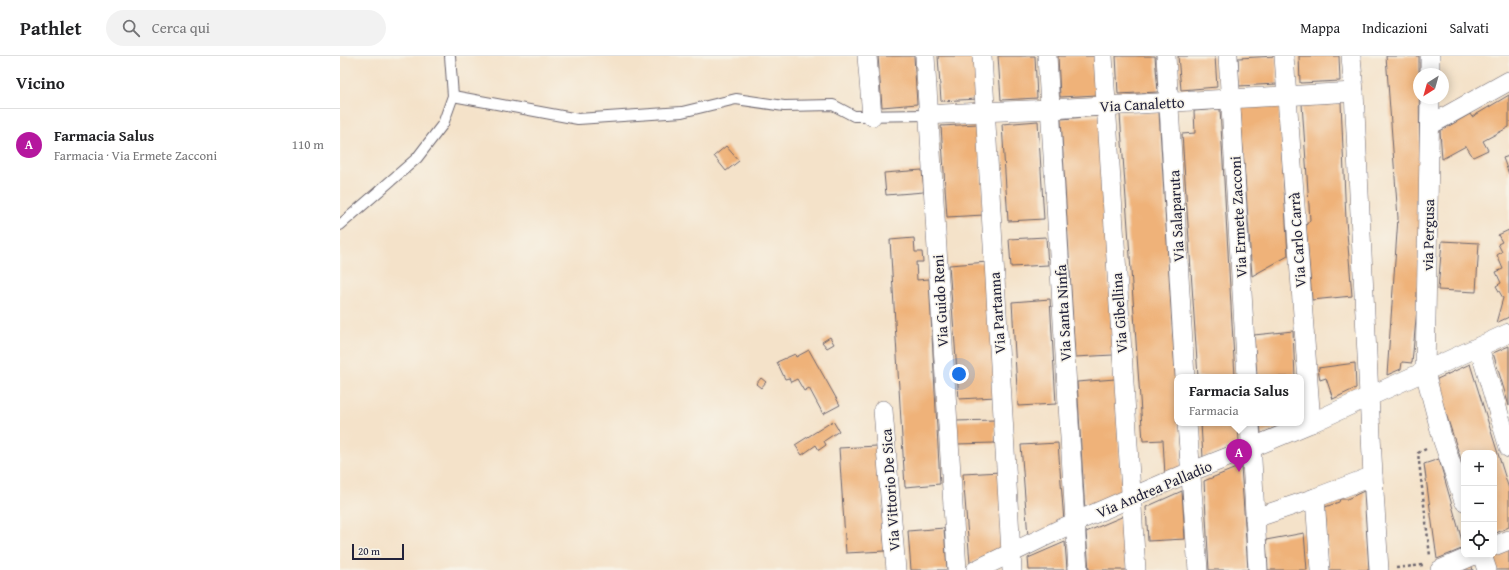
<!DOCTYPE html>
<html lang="it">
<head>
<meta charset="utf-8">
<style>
  :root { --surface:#fff; --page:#f2f2f2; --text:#202124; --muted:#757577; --line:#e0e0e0; --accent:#b5179e }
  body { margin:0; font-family:"Gentium Book Plus",serif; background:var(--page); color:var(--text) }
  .controls { position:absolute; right:12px; bottom:12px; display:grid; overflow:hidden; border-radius:8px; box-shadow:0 2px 10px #0003 }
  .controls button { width:36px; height:36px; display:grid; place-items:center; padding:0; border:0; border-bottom:1px solid var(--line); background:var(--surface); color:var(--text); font:20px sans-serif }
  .compass { position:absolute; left:1073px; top:12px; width:36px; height:36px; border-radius:50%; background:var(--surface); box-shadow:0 2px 10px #0003; rotate:217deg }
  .scale { position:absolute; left:12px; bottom:10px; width:52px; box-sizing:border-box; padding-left:4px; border:2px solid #22223b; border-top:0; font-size:11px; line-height:14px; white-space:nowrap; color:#22223b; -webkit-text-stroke:3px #f7f3e8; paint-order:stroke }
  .you { position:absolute; left:619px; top:318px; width:14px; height:14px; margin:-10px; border:3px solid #fff; border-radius:50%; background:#1a73e8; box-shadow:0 0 0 6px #1a73e833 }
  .badge { display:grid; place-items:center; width:26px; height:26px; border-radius:50%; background:var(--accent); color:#fff; font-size:13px; font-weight:700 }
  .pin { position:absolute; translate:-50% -33px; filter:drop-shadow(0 1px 2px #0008) }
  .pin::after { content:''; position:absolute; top:21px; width:14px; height:12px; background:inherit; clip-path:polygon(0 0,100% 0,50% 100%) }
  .popup { position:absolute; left:834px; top:318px; width:130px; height:52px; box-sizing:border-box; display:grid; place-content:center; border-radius:8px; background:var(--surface); filter:drop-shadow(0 1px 3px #0005); font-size:13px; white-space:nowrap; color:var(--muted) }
  .popup b { font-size:15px; color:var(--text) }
  .popup::after { content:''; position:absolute; left:50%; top:100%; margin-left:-8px; border:8px solid transparent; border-top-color:var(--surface) }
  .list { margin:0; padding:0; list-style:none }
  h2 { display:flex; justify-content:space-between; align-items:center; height:52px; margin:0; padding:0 16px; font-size:17px }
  h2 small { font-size:13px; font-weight:400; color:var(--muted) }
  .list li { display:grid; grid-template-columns:26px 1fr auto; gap:12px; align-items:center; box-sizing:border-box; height:72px; padding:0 16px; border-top:1px solid var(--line) }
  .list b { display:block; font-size:15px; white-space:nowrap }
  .list p { margin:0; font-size:13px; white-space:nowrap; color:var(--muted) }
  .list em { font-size:13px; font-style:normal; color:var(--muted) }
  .icon { flex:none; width:22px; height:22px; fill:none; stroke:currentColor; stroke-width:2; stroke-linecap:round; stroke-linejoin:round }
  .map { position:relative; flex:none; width:1169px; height:514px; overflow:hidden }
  header { display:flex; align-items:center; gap:24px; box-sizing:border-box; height:56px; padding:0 20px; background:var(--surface); border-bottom:1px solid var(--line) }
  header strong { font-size:19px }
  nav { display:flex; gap:22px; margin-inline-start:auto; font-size:14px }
  .search { width:280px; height:36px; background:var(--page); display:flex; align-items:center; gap:10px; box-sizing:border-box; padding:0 14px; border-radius:22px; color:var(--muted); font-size:15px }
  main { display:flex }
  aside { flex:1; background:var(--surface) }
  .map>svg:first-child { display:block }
  .building { fill:#efb279 }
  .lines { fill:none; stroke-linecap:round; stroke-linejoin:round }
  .service-casing { stroke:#6c656d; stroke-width:12 }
  .minor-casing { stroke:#6c656d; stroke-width:20 }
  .path { stroke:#6c656d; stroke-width:2.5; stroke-dasharray:3 3; stroke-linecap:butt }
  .service { stroke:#fff; stroke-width:10 }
  .minor { stroke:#fff; stroke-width:19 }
  .labels { text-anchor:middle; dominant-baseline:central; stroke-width:3; stroke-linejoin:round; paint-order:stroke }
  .street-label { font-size:15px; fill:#22223b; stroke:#f7f3e8 }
</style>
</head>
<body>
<header>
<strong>Pathlet</strong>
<div class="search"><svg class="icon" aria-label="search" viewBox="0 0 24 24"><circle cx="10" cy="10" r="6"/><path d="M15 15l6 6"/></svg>Cerca qui</div>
<nav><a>Mappa</a><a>Indicazioni</a><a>Salvati</a></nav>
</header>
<main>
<aside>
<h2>Vicino<small></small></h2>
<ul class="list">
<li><span class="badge">A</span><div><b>Farmacia Salus</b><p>Farmacia · Via Ermete Zacconi</p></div><em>110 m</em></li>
</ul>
</aside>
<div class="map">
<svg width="1169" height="514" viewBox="0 0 1169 514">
  <rect width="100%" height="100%" fill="#f7f3e8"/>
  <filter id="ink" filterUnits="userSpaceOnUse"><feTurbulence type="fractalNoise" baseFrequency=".025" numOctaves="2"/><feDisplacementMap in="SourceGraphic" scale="8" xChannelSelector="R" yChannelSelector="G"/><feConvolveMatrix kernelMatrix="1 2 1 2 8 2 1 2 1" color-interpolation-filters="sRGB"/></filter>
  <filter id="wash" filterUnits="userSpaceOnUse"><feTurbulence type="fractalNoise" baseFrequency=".012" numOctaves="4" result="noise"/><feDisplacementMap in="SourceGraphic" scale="16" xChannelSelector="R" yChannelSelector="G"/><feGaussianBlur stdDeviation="0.9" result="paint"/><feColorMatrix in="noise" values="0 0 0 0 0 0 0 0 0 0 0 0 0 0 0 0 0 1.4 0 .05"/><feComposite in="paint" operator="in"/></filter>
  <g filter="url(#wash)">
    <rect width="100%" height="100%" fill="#f4e2c9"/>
    <g id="blocks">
      <!-- building -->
      <g class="building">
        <path d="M538,0H574L577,48L542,51Z"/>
        <path d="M598,0H635L637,43L601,45Z"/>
        <path d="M658,0H695L697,42L661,44Z"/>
        <path d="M718,0H755L757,39L720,41Z"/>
        <path d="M776,0H815L818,36L778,38Z"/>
        <path d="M838,0H875L877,31L841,34Z"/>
        <path d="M936,0L937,28L899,30L898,2Z"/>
        <path d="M959,0H999L1000,25L960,27Z"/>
        <path d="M1046,0H1079L1080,159L1077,252L1072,307L1062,306L1061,313L1047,319L1058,162Z"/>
        <path d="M1169,39V71L1143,85L1148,94L1133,101L1126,90L1102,103L1100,75L1130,58L1132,61Z"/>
        <path d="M1001,46L1006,164L1012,240L972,244L966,169L970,164L962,48Z"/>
        <path d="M939,48L948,200L912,220L900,51Z"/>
        <path d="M880,53L895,321H858L842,78L855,77L854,55Z"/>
        <path d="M819,56L836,333L837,367H838L841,413L825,420L823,384L803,385L780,58Z"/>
        <path d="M759,60L773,299L735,301L721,63Z"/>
        <path d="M698,65L704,163L668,165L662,68Z"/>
        <path d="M638,68L644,159L607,161L601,70Z"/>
        <path d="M386,90L399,105L386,115L374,100Z"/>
        <path d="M1169,100V118L1163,102Z"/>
        <path d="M582,114L584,136L546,139L544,117Z"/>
        <path d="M1169,174V261L1156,267L1163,242L1156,230L1161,227L1156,216L1163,213L1157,199L1162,196L1158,188L1162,186L1158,179Z"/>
        <path d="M706,181L708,209L671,211L669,183Z"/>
        <path d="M574,182L575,196H582L583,206H576L577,224L589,223L600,428L565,431L550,184Z"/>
        <path d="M1102,185L1139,187L1136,236L1098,234Z"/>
        <path d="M648,206L656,341L619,343L609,209Z"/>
        <path d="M710,243L716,348L678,350L672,246Z"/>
        <path d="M953,275L955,321H917L914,279Z"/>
        <path d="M490,281L494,288L487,292L482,286Z"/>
        <path d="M1169,290V350L1153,297Z"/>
        <path d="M469,294L500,349L483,358L469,332L464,335L457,323L451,326L449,322L445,323L437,306L455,298L456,301Z"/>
        <path d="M1015,307L1016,332L993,343L986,322L980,324L978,312Z"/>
        <path d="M1130,308L1169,433V471L1154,478V397H1124V413L1095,324Z"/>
        <path d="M421,322L426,326L421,332L416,328Z"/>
        <path d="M775,323L782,440L745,456L737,326Z"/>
        <path d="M655,364V387L616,388L615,365Z"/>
        <path d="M493,365L499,375L484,385L486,389L479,394L476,389L462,399L455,389Z"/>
        <path d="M861,367H898L899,386L863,402Z"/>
        <path d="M920,367H945L921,378Z"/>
        <path d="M718,387L724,466L688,481L681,389Z"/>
        <path d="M537,390L545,495L506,497L499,392Z"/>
        <path d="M1099,403L1124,492L1097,503L1084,408Z"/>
        <path d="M901,410L908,514H869L864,425Z"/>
        <path d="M661,416L666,491L630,507L623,418Z"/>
        <path d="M842,435L845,483L808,485L806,451Z"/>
        <path d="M1024,435L1029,514H989L985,451L999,446L1000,443H1007Z"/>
        <path d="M784,460L787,514H749L746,476Z"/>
        <path d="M604,472L607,514H571L568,475Z"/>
        <path d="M964,477L967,514H928L926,484Z"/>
        <path d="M725,486L727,514H689L688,502Z"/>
        <path d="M1169,492V514H1156L1152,500Z"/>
        <path d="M1131,508L1133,514H1119Z"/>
      </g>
    </g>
  </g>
  <g filter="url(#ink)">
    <use href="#blocks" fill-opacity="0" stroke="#6c656d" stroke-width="1"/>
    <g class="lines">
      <!-- service casing -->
      <g class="service-casing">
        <g id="service">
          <path d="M113,40L238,63L342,56L396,43L444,50L493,49L514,60L589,59"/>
          <path d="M0,169L77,102L103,68L113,40L110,0"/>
        </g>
      </g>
      <!-- minor casing -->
      <g class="minor-casing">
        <g id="minor">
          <path d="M527,0L532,60"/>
          <path d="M585,0L617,514"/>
          <path d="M642,0L672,514"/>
          <path d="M707,0L738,514"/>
          <path d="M763,0L796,514"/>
          <path d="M826,0L845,321"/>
          <path d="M888,0L907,321"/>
          <path d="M944,0L971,367"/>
          <path d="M1011,0L1014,36L1033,420L1039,514"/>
          <path d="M1090,0V18"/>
          <path d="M1090,42L1085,316L1103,385L1124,445"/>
          <path d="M589,59C630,56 670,55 711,53C812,48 913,42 1014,36"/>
          <path d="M1090,69L1169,25"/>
          <path d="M1139,291L1169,392"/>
          <path d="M543,354L556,514"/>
          <path d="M847,367L858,514"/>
          <path d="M910,367L918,514"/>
          <path d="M975,442L980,514"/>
          <path d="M915,462L975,442L1033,420"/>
          <path d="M1154,490L1169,484"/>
          <path d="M1142,499L1147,514"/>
          <path d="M636,514L735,466L850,416L911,392L971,367L1169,277"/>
          <path d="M1100,514L1134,499"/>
        </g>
      </g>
      <!-- path -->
      <g class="path">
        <path d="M1086,393L1078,397L1090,500"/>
        <path d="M1056,512L1083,509"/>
      </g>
      <!-- service -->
      <use href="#service" class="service"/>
      <!-- minor -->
      <use href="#minor" class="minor"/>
    </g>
  </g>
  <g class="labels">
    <!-- street labels -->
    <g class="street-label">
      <text transform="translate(802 48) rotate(-3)">Via Canaletto</text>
      <text transform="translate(836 160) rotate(-93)">Via Salaparuta</text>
      <text transform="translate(898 161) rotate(-93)">Via Ermete Zacconi</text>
      <text transform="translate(1088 179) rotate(-89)">via Pergusa</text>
      <text transform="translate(957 184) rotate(-94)">Via Carlo Carrà</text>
      <text transform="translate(600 245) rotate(-93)">Via Guido Reni</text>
      <text transform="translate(657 257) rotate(-94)">Via Partanna</text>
      <text transform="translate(723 257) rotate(-93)">Via Santa Ninfa</text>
      <text transform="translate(779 257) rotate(-94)">Via Gibellina</text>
      <text transform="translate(814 433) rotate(-23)">Via Andrea Palladio</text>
      <text transform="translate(550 434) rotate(-94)">Via Vittorio De Sica</text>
    </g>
  </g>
</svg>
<div class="controls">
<button>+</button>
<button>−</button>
<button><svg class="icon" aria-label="locate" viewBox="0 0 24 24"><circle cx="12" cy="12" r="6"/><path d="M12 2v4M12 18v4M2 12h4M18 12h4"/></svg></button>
</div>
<svg class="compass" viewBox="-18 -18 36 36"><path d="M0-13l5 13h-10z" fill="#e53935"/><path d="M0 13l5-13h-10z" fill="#757577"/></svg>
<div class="scale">20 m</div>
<div class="you"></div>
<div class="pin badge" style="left:899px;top:416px">A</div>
<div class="popup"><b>Farmacia Salus</b>Farmacia</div>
</div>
</main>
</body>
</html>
